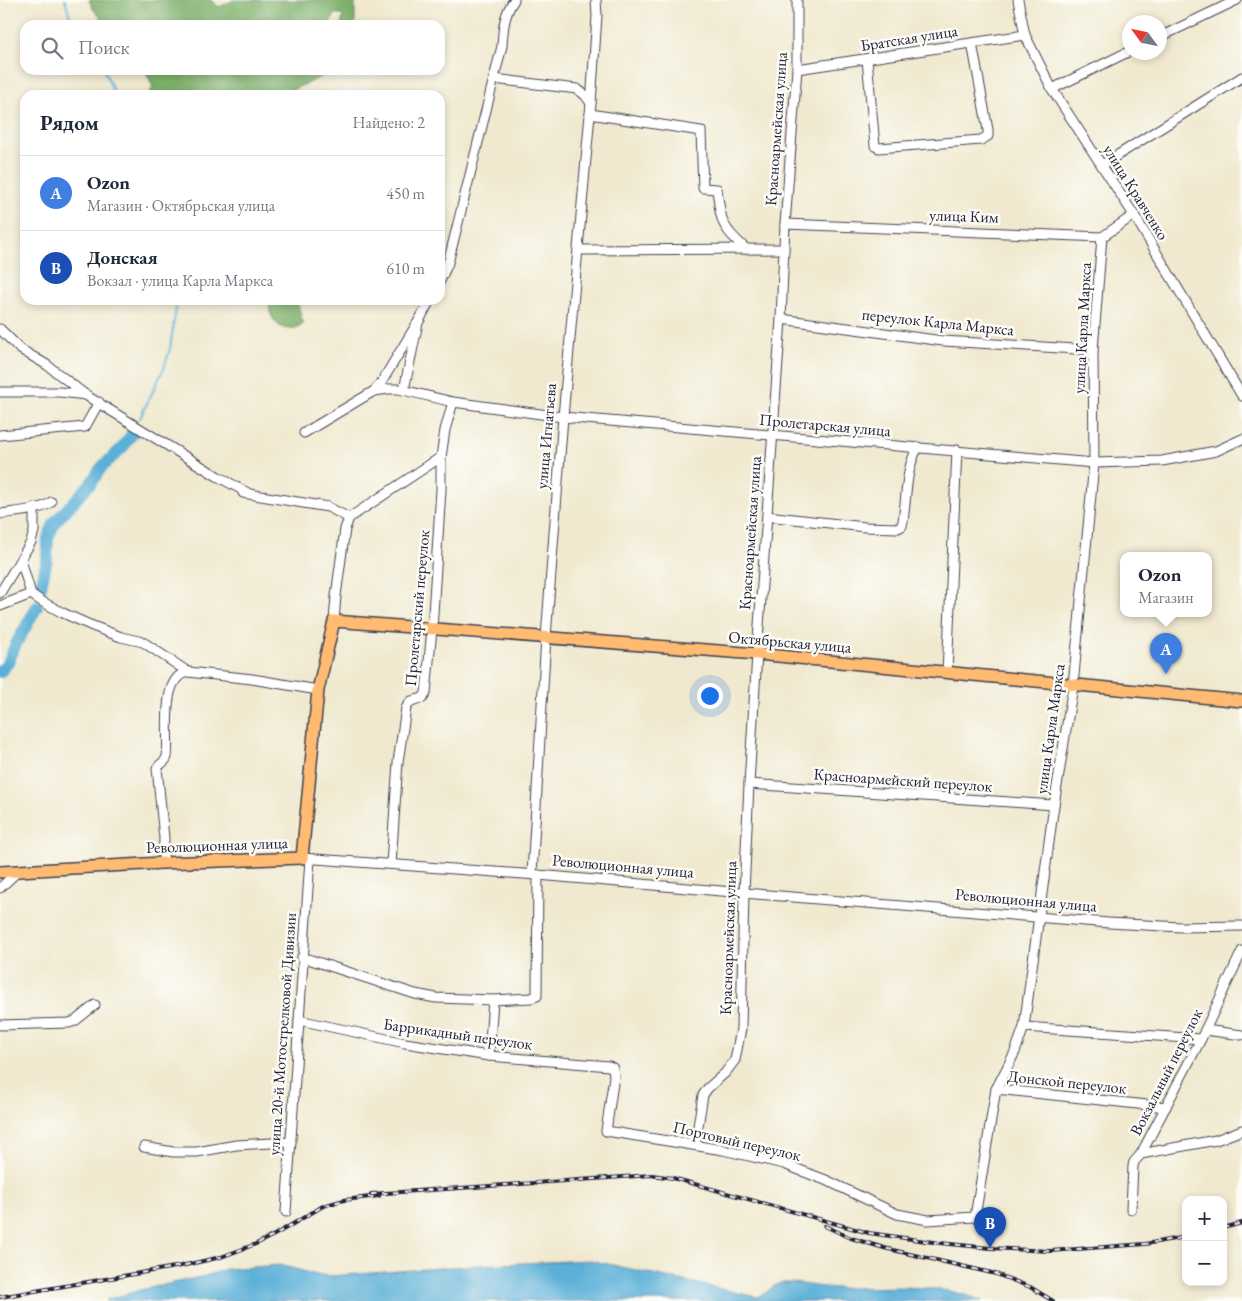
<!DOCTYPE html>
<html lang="ru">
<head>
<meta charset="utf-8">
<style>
  :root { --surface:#fff; --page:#f6f6f7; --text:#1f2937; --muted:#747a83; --line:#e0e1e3; --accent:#1f6fb2 }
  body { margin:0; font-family:"EB Garamond",serif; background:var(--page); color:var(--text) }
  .controls { position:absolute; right:15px; bottom:15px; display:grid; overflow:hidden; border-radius:10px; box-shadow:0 2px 8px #0003 }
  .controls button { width:45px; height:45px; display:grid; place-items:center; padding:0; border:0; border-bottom:1px solid var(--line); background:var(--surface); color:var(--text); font:25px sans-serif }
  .compass { position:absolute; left:1122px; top:15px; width:45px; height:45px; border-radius:50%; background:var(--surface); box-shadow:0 2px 8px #0003; rotate:303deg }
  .you { position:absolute; left:709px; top:695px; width:18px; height:18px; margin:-12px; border:4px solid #fff; border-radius:50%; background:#1a73e8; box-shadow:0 0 0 8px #1a73e833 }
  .badge { display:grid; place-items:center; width:32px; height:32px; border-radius:50%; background:var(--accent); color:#fff; font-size:16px; font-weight:700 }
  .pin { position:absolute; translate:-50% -41px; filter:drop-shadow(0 1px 2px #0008) }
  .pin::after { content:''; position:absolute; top:26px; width:18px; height:15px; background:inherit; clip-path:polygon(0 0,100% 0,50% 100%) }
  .popup { position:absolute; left:1120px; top:552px; width:92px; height:65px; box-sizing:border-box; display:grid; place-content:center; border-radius:10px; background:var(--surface); filter:drop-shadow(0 1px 4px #0005); font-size:16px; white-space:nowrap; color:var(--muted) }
  .popup b { font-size:19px; color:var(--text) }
  .popup::after { content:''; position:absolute; left:50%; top:100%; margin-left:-10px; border:10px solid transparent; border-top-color:var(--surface) }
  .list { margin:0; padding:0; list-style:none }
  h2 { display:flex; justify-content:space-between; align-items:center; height:65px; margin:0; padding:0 20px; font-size:21px }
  h2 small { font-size:16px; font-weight:400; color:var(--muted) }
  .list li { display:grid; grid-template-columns:32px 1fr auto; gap:15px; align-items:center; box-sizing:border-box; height:75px; padding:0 20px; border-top:1px solid var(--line) }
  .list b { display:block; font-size:19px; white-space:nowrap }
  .list p { margin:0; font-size:16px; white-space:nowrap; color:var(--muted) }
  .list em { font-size:16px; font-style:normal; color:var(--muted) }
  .icon { flex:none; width:28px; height:28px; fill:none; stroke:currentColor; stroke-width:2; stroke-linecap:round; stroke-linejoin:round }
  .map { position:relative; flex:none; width:1242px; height:1301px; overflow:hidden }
  .search { position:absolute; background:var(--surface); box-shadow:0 2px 8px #0003; left:20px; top:20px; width:425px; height:55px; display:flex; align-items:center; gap:12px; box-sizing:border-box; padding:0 18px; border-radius:15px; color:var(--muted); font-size:19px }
  .panel { position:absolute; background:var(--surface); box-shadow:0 2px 8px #0003; left:20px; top:90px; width:425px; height:215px; border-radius:15px }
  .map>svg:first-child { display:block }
  .forest { fill:#7eb06b; stroke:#506953 }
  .water { fill:#5cb0d8; stroke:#3f698a }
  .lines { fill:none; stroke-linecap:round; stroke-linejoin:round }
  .stream { stroke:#5cb0d8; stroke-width:2 }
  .river { stroke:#5cb0d8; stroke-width:12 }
  .minor-casing { stroke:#414051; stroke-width:11 }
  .major-casing { stroke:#414051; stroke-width:14 }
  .minor { stroke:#fff; stroke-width:9 }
  .major { stroke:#ffbb71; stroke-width:11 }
  .rail-casing { stroke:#22223b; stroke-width:4 }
  .rail { stroke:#fdfcf7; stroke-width:2; stroke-dasharray:5.5; stroke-linecap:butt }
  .labels { text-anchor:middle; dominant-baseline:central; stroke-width:5; stroke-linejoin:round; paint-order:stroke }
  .street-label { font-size:16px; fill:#22223b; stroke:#fdfcf7 }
</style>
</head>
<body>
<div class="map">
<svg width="1242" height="1301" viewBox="0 0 1242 1301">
  <rect width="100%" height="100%" fill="#fdfcf7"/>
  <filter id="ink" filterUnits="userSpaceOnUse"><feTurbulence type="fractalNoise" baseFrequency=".02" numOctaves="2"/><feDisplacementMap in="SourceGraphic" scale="10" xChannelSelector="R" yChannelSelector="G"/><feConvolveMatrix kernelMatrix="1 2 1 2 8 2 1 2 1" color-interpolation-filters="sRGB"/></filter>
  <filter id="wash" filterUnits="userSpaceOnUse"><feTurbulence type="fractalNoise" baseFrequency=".0096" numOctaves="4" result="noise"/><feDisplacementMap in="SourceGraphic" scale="20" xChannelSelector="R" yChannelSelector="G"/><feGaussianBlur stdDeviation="1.12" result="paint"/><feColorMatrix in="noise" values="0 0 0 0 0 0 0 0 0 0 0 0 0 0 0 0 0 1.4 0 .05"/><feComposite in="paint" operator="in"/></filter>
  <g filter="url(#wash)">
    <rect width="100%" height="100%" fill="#f0e9cf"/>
    <!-- forest -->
    <g class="forest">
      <path d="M89,0H211L219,7L234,0H355V25H341L343,16L336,13L329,25H107L93,9Z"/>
      <path d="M145,70H196L199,75L212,73V70H336L281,95H149L153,87Z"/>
      <path d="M270,300H297L303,324C300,325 295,329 291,329C276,330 267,313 270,300Z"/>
    </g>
    <!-- water -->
    <path class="water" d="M590,1260L757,1297C769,1294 771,1284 783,1283C801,1282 819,1288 837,1288C886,1289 935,1281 982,1301H106L109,1299L140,1290L205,1276L226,1269L280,1265L314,1274L329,1276L480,1265Z"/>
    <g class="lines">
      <!-- stream -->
      <g class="stream">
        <path d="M65,0L71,21L74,25"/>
        <path d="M104,70L115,95"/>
        <path d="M140,418L164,368L170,349L177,300"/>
      </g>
      <!-- river -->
      <g class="river">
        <path d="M41,587L47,559L48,538L55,522L91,483L101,468L123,447L134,431"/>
        <path d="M0,672L8,663L16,644L37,607"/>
      </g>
    </g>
  </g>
  <g filter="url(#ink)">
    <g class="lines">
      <!-- minor casing -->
      <g class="minor-casing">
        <g id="minor">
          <path d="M1018,0L1025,35L1052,89L1134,215L1242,396"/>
          <path d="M1160,37L1237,0"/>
          <path d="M867,59L875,146L879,148L981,140L988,136V130L972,43"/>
          <path d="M797,69L1025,35"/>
          <path d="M494,79L577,89L585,95L591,103"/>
          <path d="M1052,89L1130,51"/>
          <path d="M590,114L701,131L703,188L717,189C721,222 721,227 746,249"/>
          <path d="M1102,165L1242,77"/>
          <path d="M785,224L1102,237L1134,215"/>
          <path d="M578,250L784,249"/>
          <path d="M440,281L448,263L502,46C503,29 504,14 514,0"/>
          <path d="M781,319L943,341L1093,350"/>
          <path d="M0,329L20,349L47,365L87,396L217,476L248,493"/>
          <path d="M404,390L418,323L430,300"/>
          <path d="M374,391L389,389H399L453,402L563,417L1094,463L1162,461L1216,451L1242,439"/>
          <path d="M0,392H59L87,395"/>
          <path d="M304,433L374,391L381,383L421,317"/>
          <path d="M0,435L85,427L99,402"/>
          <path d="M243,493L328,507L349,518"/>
          <path d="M0,514C12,512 44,510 51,502"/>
          <path d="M767,516L865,527L898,528L902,526L903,521C907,495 905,470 918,447"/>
          <path d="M21,560L31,594L41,601L63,613L90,625L121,637L143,642L188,672"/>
          <path d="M0,593L31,542L34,531V508"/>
          <path d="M0,606L31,594"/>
          <path d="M334,621L336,596L345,529L349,518L441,457"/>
          <path d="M947,673L957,450"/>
          <path d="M749,784L1054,805"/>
          <path d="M302,858L538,875L744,893L1109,923L1181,927L1242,926"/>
          <path d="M163,863L164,838L157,768C160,763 165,763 167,757C170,736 159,677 188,672L252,679L318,690"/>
          <path d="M391,864L398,762L406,708L411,701L423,698L426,693L432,629L441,490V457L445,430L453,402"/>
          <path d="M532,874L546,637L563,417L591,103L597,16L596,0"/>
          <path d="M0,888L17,872"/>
          <path d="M302,957L415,994L436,998L493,1000L531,998L537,996L538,875"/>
          <path d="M299,1020L405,1043L489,1056L609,1066L613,1068L614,1076L606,1131L723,1150L784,1164L828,1181L897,1214L928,1220L975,1217L996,1089L1015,1052L1024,1027L1054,805L1073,686L1094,463L1093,350L1102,237"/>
          <path d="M0,1025L69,1023L75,1021L95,1005"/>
          <path d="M1024,1027L1201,1039"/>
          <path d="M1205,1030L1242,1035"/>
          <path d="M489,1056L493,1000"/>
          <path d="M996,1089L1166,1107"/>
          <path d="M695,1145L703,1095L708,1088L725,1073L735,1060L741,1029L744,893L749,784L757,654L781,319L785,224L797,69V0"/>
          <path d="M144,1147L173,1152H197L236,1145L291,1142"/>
          <path d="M1141,1154L1216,1140L1242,1130"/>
          <path d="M1131,1209L1133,1166L1134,1162L1141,1154L1201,1039L1242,951"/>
          <path d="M286,1212L310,859"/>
        </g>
      </g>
      <!-- major casing -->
      <g class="major-casing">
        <path id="major" d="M0,872L163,863L302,858L318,690L334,621L757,654L1242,701"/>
      </g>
      <!-- minor -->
      <use href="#minor" class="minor"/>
      <!-- major -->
      <use href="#major" class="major"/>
      <!-- rail casing -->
      <g class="rail-casing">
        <g id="rail">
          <path d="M371,1194L652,1175L673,1178L869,1233L940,1243L990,1248L1050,1251L1145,1244L1186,1237"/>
          <path d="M825,1226L851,1238L884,1248L996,1274L1030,1287L1053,1301"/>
          <path d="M1223,1228L1242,1223"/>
          <path d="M0,1297L181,1266L221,1257L256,1244L276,1234L323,1206L344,1200L379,1196"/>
        </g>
      </g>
      <!-- rail -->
      <use href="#rail" class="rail"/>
    </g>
  </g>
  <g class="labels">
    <!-- street labels -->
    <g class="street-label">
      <text transform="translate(909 38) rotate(-9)">Братская улица</text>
      <text transform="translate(776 129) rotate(-86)">Красноармейская улица</text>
      <text transform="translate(1136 192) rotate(58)">улица Кравченко</text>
      <text transform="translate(964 216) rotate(2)">улица Ким</text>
      <text transform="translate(938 322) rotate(6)">переулок Карла Маркса</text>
      <text transform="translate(1082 328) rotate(-87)">улица Карла Маркса</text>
      <text transform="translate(825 425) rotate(5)">Пролетарская улица</text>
      <text transform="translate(546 436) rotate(-85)">улица Игнатьева</text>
      <text transform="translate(750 533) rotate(-86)">Красноармейская улица</text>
      <text transform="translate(417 608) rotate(-85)">Пролетарский переулок</text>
      <text transform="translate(790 642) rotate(5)">Октябрьская улица</text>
      <text transform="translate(1050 729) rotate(-82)">улица Карла Маркса</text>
      <text transform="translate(903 780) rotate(4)">Красноармейский переулок</text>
      <text transform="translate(217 845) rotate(-2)">Революционная улица</text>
      <text transform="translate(623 866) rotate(5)">Революционная улица</text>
      <text transform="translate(1026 900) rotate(5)">Революционная улица</text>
      <text transform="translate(728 938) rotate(-88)">Красноармейская улица</text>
      <text transform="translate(282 1034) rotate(-86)">улица 20-й Мотострелковой Дивизии</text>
      <text transform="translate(458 1034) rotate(8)">Баррикадный переулок</text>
      <text transform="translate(1166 1072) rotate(-63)">Вокзальный переулок</text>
      <text transform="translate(1067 1082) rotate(6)">Донской переулок</text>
      <text transform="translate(737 1141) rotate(13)">Портовый переулок</text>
    </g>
  </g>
</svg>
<div class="controls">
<button>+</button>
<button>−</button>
</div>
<svg class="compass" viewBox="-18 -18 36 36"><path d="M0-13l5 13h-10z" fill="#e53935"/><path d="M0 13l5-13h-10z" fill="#747a83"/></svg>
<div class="you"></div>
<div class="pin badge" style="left:1166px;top:674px;background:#3f7fe0">A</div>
<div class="popup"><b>Ozon</b>Магазин</div>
<div class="pin badge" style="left:990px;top:1248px;background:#1a4fb4">B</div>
<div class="search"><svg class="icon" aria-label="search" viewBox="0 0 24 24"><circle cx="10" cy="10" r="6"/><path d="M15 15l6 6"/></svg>Поиск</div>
<section class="panel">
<h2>Рядом<small>Найдено: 2</small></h2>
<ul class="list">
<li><span class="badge" style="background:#3f7fe0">A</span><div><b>Ozon</b><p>Магазин · Октябрьская улица</p></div><em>450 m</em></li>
<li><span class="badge" style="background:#1a4fb4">B</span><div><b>Донская</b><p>Вокзал · улица Карла Маркса</p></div><em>610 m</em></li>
</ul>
</section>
</div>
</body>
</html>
